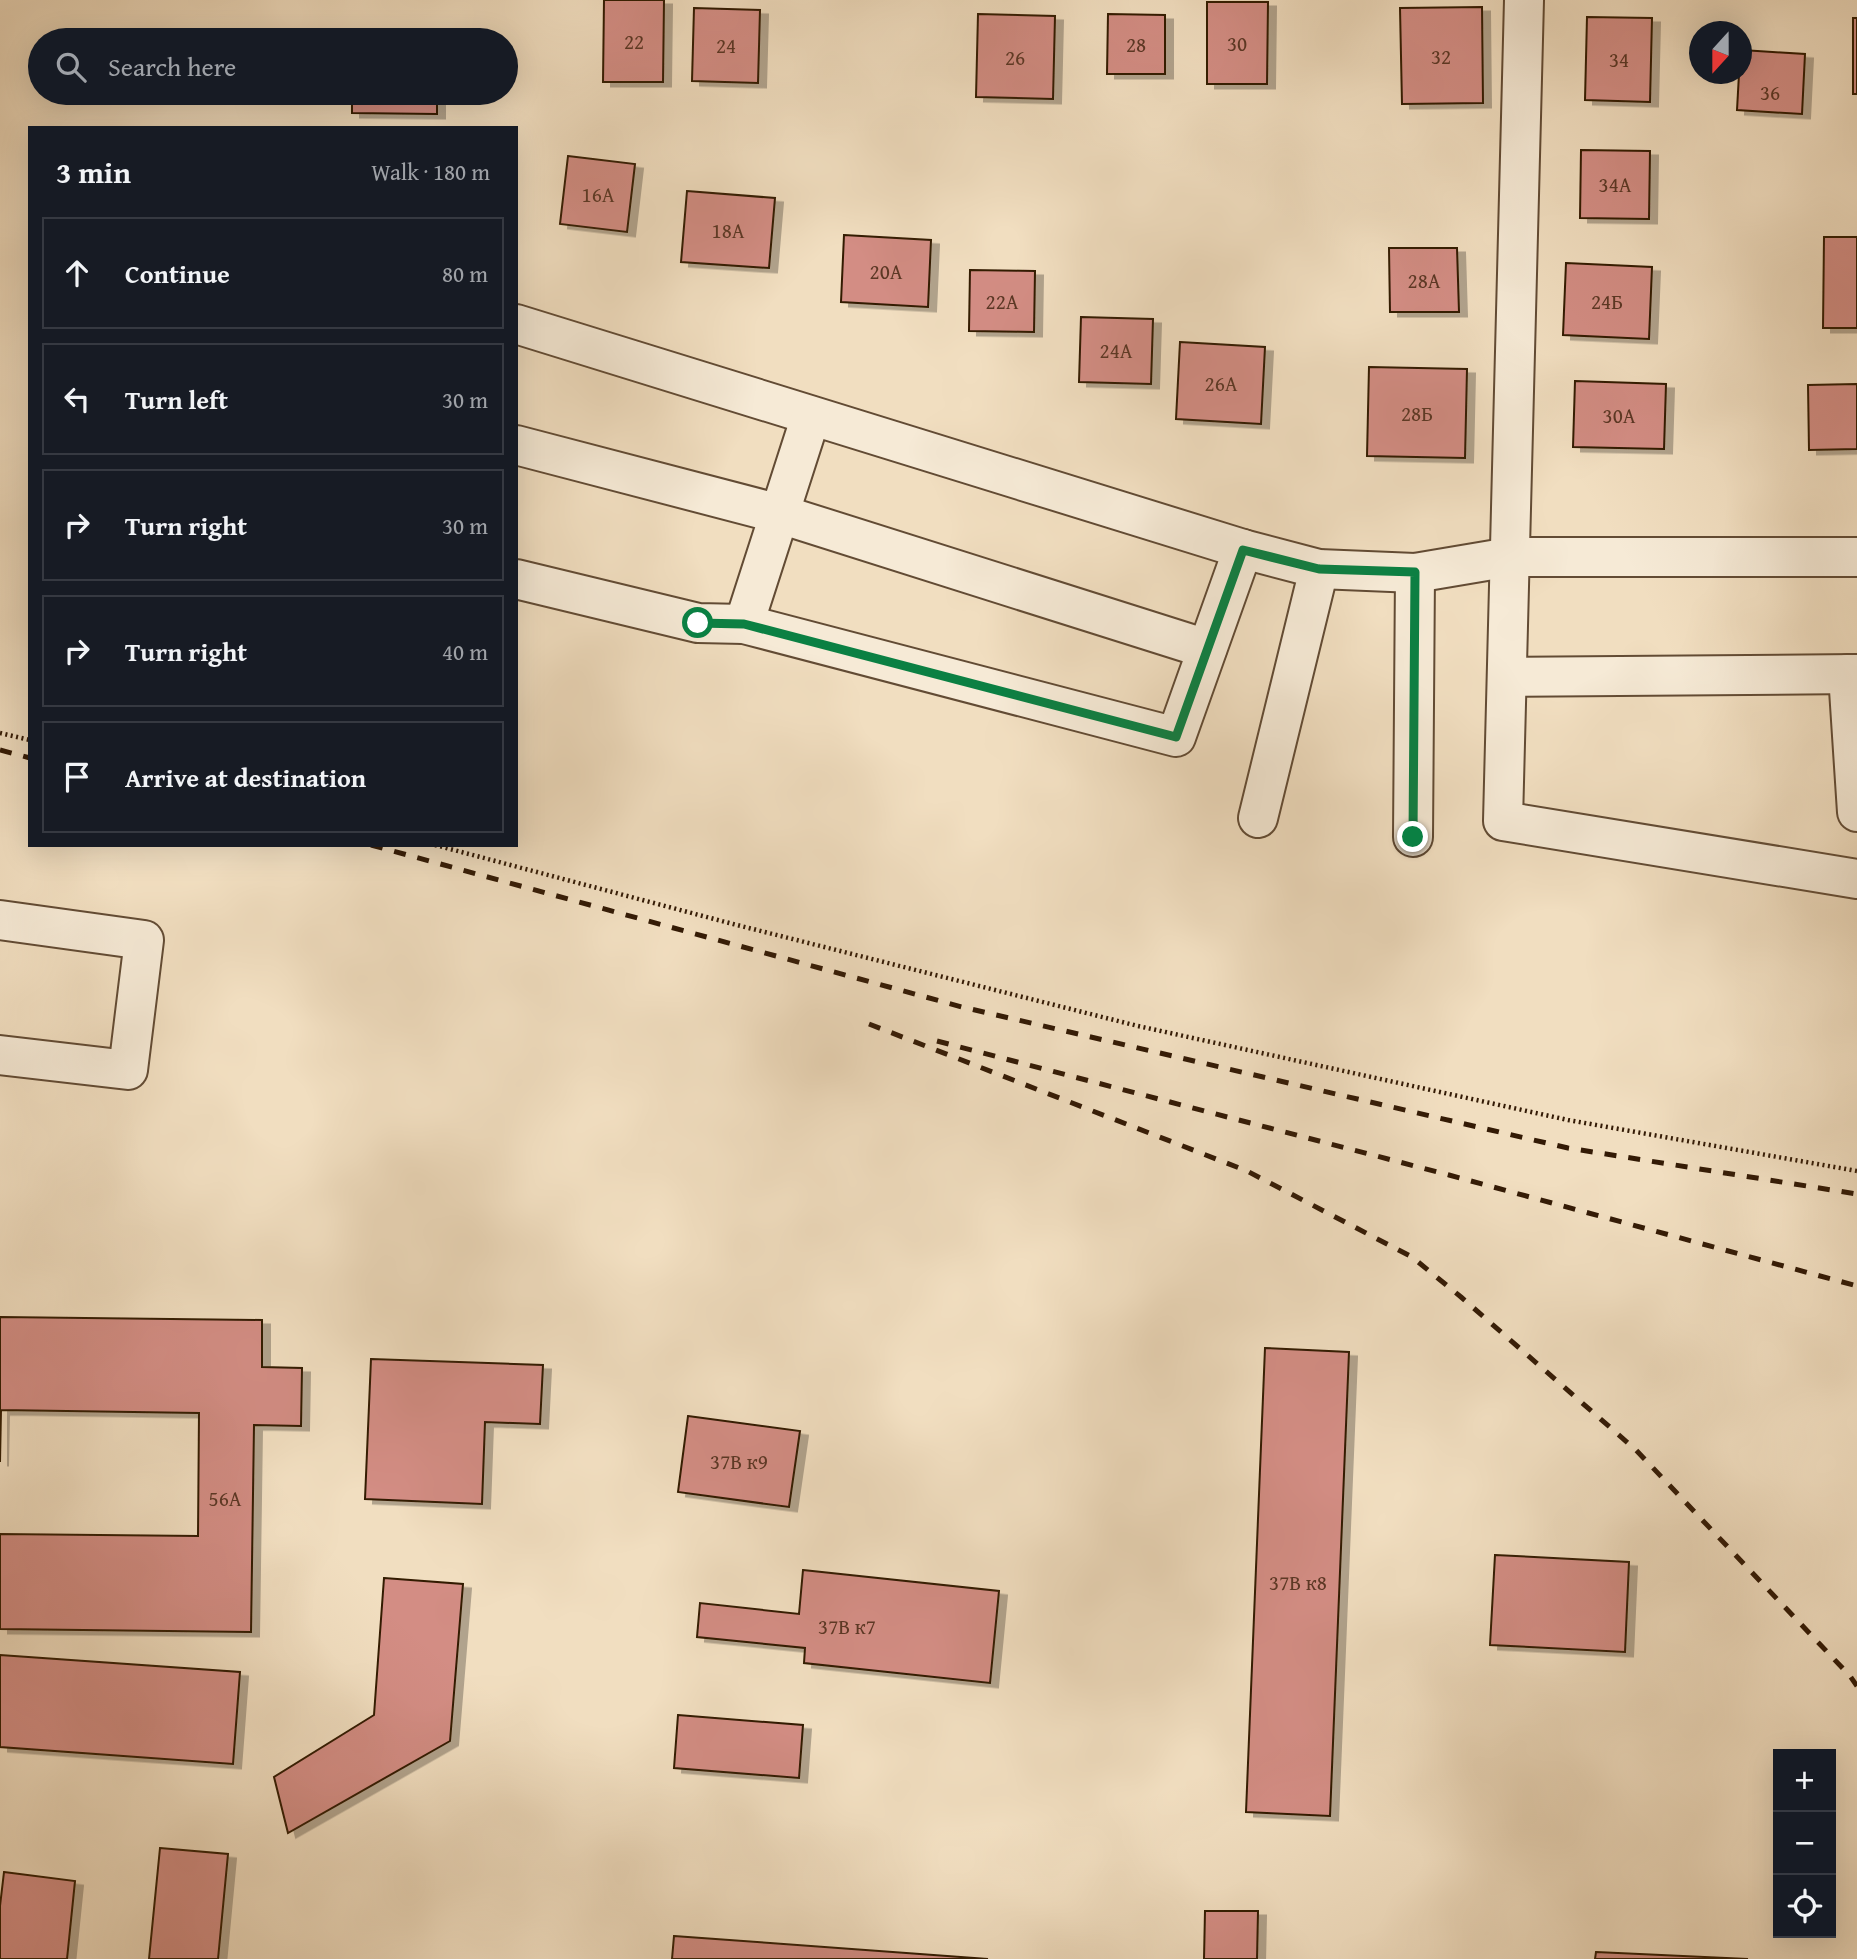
<!DOCTYPE html>
<html lang="en">
<head>
<meta charset="utf-8">
<style>
  :root { --surface:#171b24; --page:#20242c; --text:#f1f3f6; --muted:#9ea1a6; --line:#363941 }
  body { margin:0; font-family:"Gentium Book Plus",serif; background:var(--page); color:var(--text) }
  .controls { position:absolute; right:21px; bottom:21px; display:grid; overflow:hidden; border-radius:0px; box-shadow:0 7px 28px #0002 }
  .controls button { width:63px; height:63px; display:grid; place-items:center; padding:0; border:0; border-bottom:2px solid var(--line); background:var(--surface); color:var(--text); font:35px sans-serif }
  .compass { position:absolute; left:1689px; top:21px; width:63px; height:63px; border-radius:50%; background:var(--surface); box-shadow:0 7px 28px #0002; rotate:201deg }
  .stop { position:absolute; width:21px; height:21px; margin:-16px; border:5px solid #0b8043; border-radius:50%; background:#fff }
  .stop.end { background:#0b8043; border-color:#fff; box-shadow:0 2px 7px #0008 }
  .list { margin:0; padding:0; list-style:none }
  h2 { display:flex; justify-content:space-between; align-items:center; height:91px; margin:0; padding:0 28px; font-size:30px }
  h2 small { font-size:23px; font-weight:400; color:var(--muted) }
  .list li { display:grid; grid-template-columns:46px 1fr auto; gap:21px; align-items:center; box-sizing:border-box; height:112px; margin:0 14px 14px; padding:0 14px; border:2px solid var(--line); border-radius:0px }
  .list b { display:block; font-size:26px; white-space:nowrap }
  .list em { font-size:23px; font-style:normal; color:var(--muted) }
  .icon { flex:none; width:38px; height:38px; fill:none; stroke:currentColor; stroke-width:2; stroke-linecap:round; stroke-linejoin:round }
  .map { position:relative; flex:none; width:1857px; height:1959px; overflow:hidden }
  .search { position:absolute; background:var(--surface); box-shadow:0 7px 28px #0002; left:28px; top:28px; width:490px; height:77px; display:flex; align-items:center; gap:18px; box-sizing:border-box; padding:0 24px; border-radius:38px; color:var(--muted); font-size:26px }
  .panel { position:absolute; background:var(--surface); box-shadow:0 7px 28px #0002; left:28px; top:126px; width:490px; height:721px; border-radius:0px }
  .map>svg:first-child { display:block }
  .building { fill:#d38d84; stroke:#331a05; stroke-width:2; filter:url(#shadow) }
  .lines { fill:none; stroke-linecap:round; stroke-linejoin:round }
  .minor-casing { stroke:#624b34; stroke-width:42 }
  .path { stroke:#331a05; stroke-width:4.5; stroke-dasharray:2 3.5; stroke-linecap:butt }
  .minor { stroke:#f6ead6; stroke-width:38 }
  .rail { stroke:#331a05; stroke-width:5; stroke-dasharray:12 12; stroke-linecap:butt }
  .route { stroke:#0b8043; stroke-width:9 }
  .labels { text-anchor:middle; dominant-baseline:central; stroke-width:7; stroke-linejoin:round; paint-order:stroke }
  .number-label { font-size:21px; fill:#5b3725 }
</style>
</head>
<body>
<div class="map">
<svg width="1857" height="1959" viewBox="0 0 1857 1959">
  <defs>
    <filter id="shadow"><feDropShadow dx="8" dy="4.5" stdDeviation="0" flood-color="#0004"/></filter>
  </defs>
  <rect width="100%" height="100%" fill="#f1dec0"/>
  <filter id="stains"><feTurbulence type="fractalNoise" baseFrequency=".00286" numOctaves="4"/><feColorMatrix values="0 0 0 0 .2 0 0 0 0 .09 0 0 0 0 .02 0 0 0 .5 -.17"/></filter>
  <radialGradient id="worn" r=".72"><stop offset=".6" stop-color="#630" stop-opacity="0"/><stop offset="1" stop-color="#630" stop-opacity=".3"/></radialGradient>
  <!-- building -->
  <g class="building">
    <path d="M604,0H664L663,82H603Z"/>
    <path d="M1207,2H1268L1267,84H1207Z"/>
    <path d="M1482,7L1483,103L1402,104L1400,8Z"/>
    <path d="M694,8L760,10L758,83L692,81Z"/>
    <path d="M978,14L1055,16L1053,99L976,97Z"/>
    <path d="M1108,14L1165,15V74H1107Z"/>
    <path d="M1587,17L1652,18L1650,102L1585,100Z"/>
    <rect x="1853" y="18" width="4" height="76"/>
    <path d="M353,30L438,31V40H353Z"/>
    <path d="M1742,50L1805,54L1802,114L1737,110L1739,74H1742Z"/>
    <path d="M352,93H437V114L352,113Z"/>
    <path d="M1581,150L1650,151L1649,219L1580,218Z"/>
    <path d="M568,156L635,164L627,232L560,224Z"/>
    <path d="M687,191L775,198L769,268L681,262Z"/>
    <path d="M844,235L931,240L928,307L841,302Z"/>
    <path d="M1824,237H1857V328H1823Z"/>
    <path d="M1389,248H1457L1459,312H1390Z"/>
    <path d="M1566,263L1652,267L1649,339L1563,335Z"/>
    <path d="M970,270L1035,271L1034,332L969,331Z"/>
    <path d="M1081,317L1153,319L1151,384L1079,382Z"/>
    <path d="M1180,342L1265,347L1261,424L1176,419Z"/>
    <path d="M1369,367L1467,369L1465,458L1367,456Z"/>
    <path d="M1575,381L1666,384L1664,449L1573,447Z"/>
    <path d="M1857,384V449L1809,450L1808,385Z"/>
    <path d="M0,1317L262,1320V1367L302,1368L301,1426L254,1425L251,1632L0,1629V1534L198,1536L199,1413L1,1410L0,1462Z"/>
    <path d="M1265,1348L1349,1352L1330,1816L1246,1812Z"/>
    <path d="M371,1359L543,1365L540,1424L485,1422L482,1504L365,1499Z"/>
    <path d="M688,1416L800,1431L789,1507L678,1492Z"/>
    <path d="M1495,1555L1629,1562L1625,1652L1490,1645Z"/>
    <path d="M803,1570L999,1591L990,1683L804,1663L805,1648L697,1637L700,1603L799,1614Z"/>
    <path d="M384,1578L463,1584L450,1741L288,1833L274,1777L374,1715Z"/>
    <path d="M0,1655L240,1672L233,1764L0,1747Z"/>
    <path d="M678,1715L803,1725L799,1778L674,1768Z"/>
    <path d="M160,1848L228,1854L218,1959H149Z"/>
    <path d="M4,1872L75,1881L67,1959H0V1906Z"/>
    <path d="M1205,1911H1258L1257,1959H1204Z"/>
    <path d="M674,1936L988,1959H672Z"/>
    <path d="M1596,1952L1748,1959H1595Z"/>
  </g>
  <g class="lines">
    <!-- minor casing -->
    <g class="minor-casing">
      <g id="minor">
        <path d="M1524,0L1503,821L1857,879"/>
        <path d="M516,324L1243,549L1319,569L1415,573L1510,557H1857"/>
        <path d="M516,445L780,514L1207,649"/>
        <path d="M516,579L698,623L744,624L1176,737L1243,549"/>
        <path d="M744,624L811,416"/>
        <path d="M1848,674L1857,812"/>
        <path d="M1507,677L1857,674"/>
        <path d="M1258,818L1319,569"/>
        <path d="M1413,837L1415,573"/>
        <path d="M0,920L144,940L128,1070L0,1055"/>
      </g>
    </g>
    <!-- path -->
    <g class="path">
      <path d="M0,733L30,740"/>
      <path d="M435,845L733,924L1138,1026L1568,1120L1857,1171"/>
    </g>
    <!-- minor -->
    <use href="#minor" class="minor"/>
    <!-- rail -->
    <g class="rail">
      <path d="M0,750L30,758"/>
      <path d="M371,845L962,1007L1568,1148L1857,1194"/>
      <path d="M869,1024L1247,1171L1412,1257L1461,1297L1636,1450L1850,1676L1857,1686"/>
      <path d="M937,1041L1449,1175L1857,1286"/>
    </g>
  </g>
  <g class="lines">
    <!-- route -->
    <path class="route" d="M698,623L744,624L1176,737L1243,550L1319,569L1415,572L1413,837"/>
  </g>
  <g class="labels">
    <!-- number labels -->
    <g class="number-label">
      <text x="634" y="41">22</text>
      <text x="1237" y="43">30</text>
      <text x="1136" y="44">28</text>
      <text x="726" y="45">24</text>
      <text x="1441" y="56">32</text>
      <text x="1015" y="57">26</text>
      <text x="1619" y="59">34</text>
      <text x="1770" y="92">36</text>
      <text x="1615" y="184">34А</text>
      <text x="598" y="194">16А</text>
      <text x="728" y="230">18А</text>
      <text x="886" y="271">20А</text>
      <text x="1424" y="280">28А</text>
      <text x="1002" y="301">22А</text>
      <text x="1607" y="301">24Б</text>
      <text x="1116" y="350">24А</text>
      <text x="1221" y="383">26А</text>
      <text x="1417" y="413">28Б</text>
      <text x="1619" y="415">30А</text>
      <text x="739" y="1461">37В к9</text>
      <text x="225" y="1498">56А</text>
      <text x="1298" y="1582">37В к8</text>
      <text x="847" y="1626">37В к7</text>
    </g>
  </g>
  <rect width="100%" height="100%" filter="url(#stains)"/>
  <rect width="100%" height="100%" fill="url(#worn)"/>
</svg>
<div class="controls">
<button>+</button>
<button>−</button>
<button><svg class="icon" aria-label="locate" viewBox="0 0 24 24"><circle cx="12" cy="12" r="6"/><path d="M12 2v4M12 18v4M2 12h4M18 12h4"/></svg></button>
</div>
<svg class="compass" viewBox="-18 -18 36 36"><path d="M0-13l5 13h-10z" fill="#e53935"/><path d="M0 13l5-13h-10z" fill="#9ea1a6"/></svg>
<div class="stop" style="left:698px;top:623px"></div>
<div class="stop end" style="left:1413px;top:837px"></div>
<div class="search"><svg class="icon" aria-label="search" viewBox="0 0 24 24"><circle cx="10" cy="10" r="6"/><path d="M15 15l6 6"/></svg>Search here</div>
<section class="panel">
<h2>3 min<small>Walk · 180 m</small></h2>
<ul class="list">
<li><svg class="icon" aria-label="ahead" viewBox="0 0 24 24"><path d="M12 20V5M6 11l6-6 6 6"/></svg><div><b>Continue</b></div><em>80 m</em></li>
<li><svg class="icon" aria-label="left" viewBox="0 0 24 24"><path d="M17 20v-9H6M10 6l-5 5 5 5"/></svg><div><b>Turn left</b></div><em>30 m</em></li>
<li><svg class="icon" aria-label="right" viewBox="0 0 24 24"><path d="M7 20v-9h11M14 6l5 5-5 5"/></svg><div><b>Turn right</b></div><em>30 m</em></li>
<li><svg class="icon" aria-label="right" viewBox="0 0 24 24"><path d="M7 20v-9h11M14 6l5 5-5 5"/></svg><div><b>Turn right</b></div><em>40 m</em></li>
<li><svg class="icon" aria-label="arrive" viewBox="0 0 24 24"><path d="M6 21V4h12l-3 4 3 4H6"/></svg><div><b>Arrive at destination</b></div></li>
</ul>
</section>
</div>
</body>
</html>
